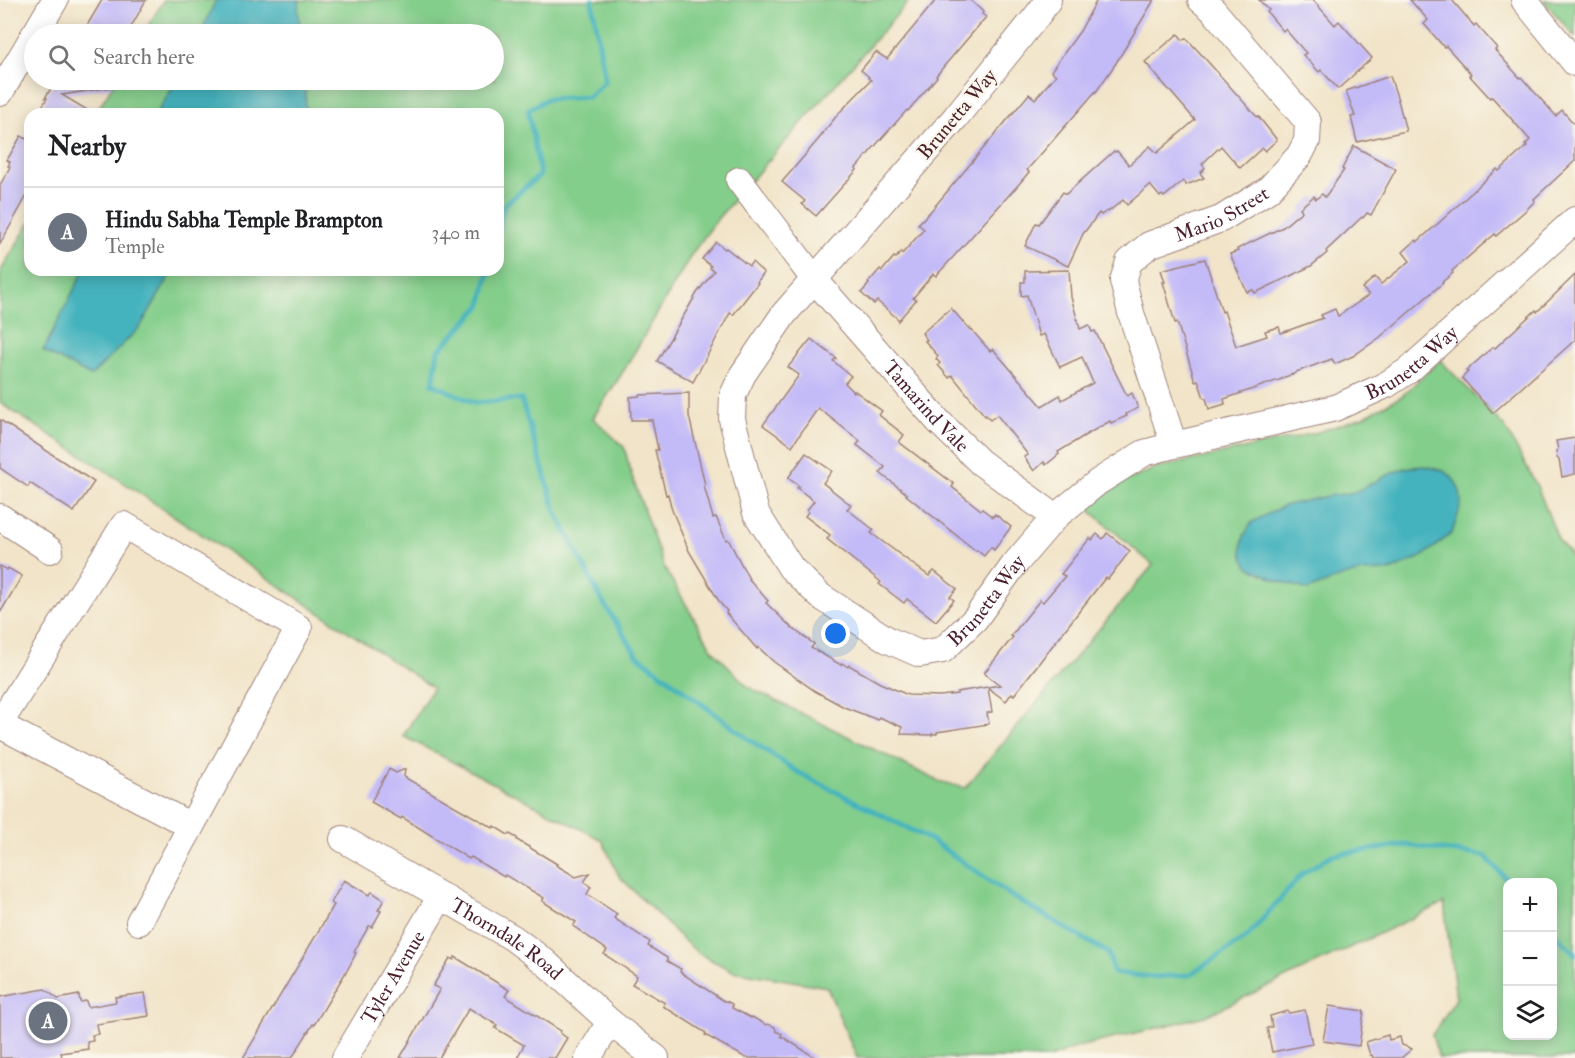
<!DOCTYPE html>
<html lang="en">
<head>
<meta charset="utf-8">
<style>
  :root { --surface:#fff; --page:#f6f6f6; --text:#202124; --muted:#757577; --line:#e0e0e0; --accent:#0b8043 }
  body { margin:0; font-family:"IM FELL Double Pica",serif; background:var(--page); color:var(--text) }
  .controls { position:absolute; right:18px; bottom:18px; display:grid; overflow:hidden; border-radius:12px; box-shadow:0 3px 15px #0003 }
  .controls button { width:54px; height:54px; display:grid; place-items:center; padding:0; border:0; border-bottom:2px solid var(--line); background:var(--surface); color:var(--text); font:30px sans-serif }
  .you { position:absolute; left:836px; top:634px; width:21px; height:21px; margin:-15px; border:4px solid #fff; border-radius:50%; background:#1a73e8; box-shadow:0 0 0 9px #1a73e833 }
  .badge { display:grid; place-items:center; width:39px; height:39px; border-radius:50%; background:var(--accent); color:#fff; font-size:20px; font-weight:700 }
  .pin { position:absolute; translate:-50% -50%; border:3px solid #fff; box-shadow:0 2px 6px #0006 }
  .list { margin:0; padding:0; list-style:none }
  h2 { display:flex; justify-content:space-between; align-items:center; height:78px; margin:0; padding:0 24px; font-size:26px }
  h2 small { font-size:20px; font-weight:400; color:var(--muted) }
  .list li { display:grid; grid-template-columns:39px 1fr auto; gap:18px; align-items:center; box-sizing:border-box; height:90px; padding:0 24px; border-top:2px solid var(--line) }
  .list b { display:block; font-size:22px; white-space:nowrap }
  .list p { margin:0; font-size:20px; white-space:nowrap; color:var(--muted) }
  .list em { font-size:20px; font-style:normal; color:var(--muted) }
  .icon { flex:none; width:33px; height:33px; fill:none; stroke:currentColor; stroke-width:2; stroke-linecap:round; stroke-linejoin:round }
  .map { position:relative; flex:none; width:1575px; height:1058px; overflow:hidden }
  .search { position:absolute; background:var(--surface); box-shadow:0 3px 15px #0003; left:24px; top:24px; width:480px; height:66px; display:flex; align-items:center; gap:15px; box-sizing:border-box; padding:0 21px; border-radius:33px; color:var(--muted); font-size:22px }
  .panel { position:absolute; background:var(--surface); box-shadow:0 3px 15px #0003; left:24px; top:108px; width:480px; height:168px; border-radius:18px }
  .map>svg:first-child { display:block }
  .green { fill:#84ce8b; stroke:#67765b; stroke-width:1.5; fill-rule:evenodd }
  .water { fill:#44b3be; stroke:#476974; stroke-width:1.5 }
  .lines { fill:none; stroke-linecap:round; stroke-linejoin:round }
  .stream { stroke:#44b3be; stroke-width:5 }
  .building { fill:#c3baf8 }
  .minor-casing { stroke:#9e827a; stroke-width:28 }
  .minor { stroke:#fff; stroke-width:26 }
  .labels { text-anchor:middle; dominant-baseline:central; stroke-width:5; stroke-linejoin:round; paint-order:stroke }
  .street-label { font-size:20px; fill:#4a1f2b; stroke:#fbf7ec }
</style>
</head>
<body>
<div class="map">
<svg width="1575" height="1058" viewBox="0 0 1575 1058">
  <rect width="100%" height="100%" fill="#fbf7ec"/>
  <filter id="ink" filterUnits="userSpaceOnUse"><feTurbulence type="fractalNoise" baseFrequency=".0167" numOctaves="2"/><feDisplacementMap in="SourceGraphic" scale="12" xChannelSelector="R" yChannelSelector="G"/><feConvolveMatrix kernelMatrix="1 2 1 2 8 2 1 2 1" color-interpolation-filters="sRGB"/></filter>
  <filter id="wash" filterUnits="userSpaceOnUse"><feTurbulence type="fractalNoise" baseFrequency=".008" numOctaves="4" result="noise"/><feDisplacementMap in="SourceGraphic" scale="24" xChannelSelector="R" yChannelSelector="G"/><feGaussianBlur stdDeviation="1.35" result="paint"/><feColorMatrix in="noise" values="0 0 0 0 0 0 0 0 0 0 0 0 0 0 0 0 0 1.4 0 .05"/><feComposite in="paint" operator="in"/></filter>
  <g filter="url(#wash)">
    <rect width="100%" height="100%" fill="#f1e4c8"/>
    <!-- green -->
    <g class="green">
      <path d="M164,0H910L719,217L693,252L626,367L593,418L624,447L632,476L664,567L712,649L748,687L938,781L965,788L1153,565L1087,508L1121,483L1157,468L1315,433L1363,417L1402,396L1440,360L1505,427L1537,486L1559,541L1575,560V1058H1439L1432,1035L1456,999L1444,903L1205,1016L1078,1047L1049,1058H857L827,987L733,971L701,955L683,940L619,876L602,840L403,736L433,688L103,469L0,403V272L30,222V270H498V114H95L116,80H494V34H143ZM1508,882H1552V1036H1508Z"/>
      <path d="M1543,0H1575V37Z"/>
    </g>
    <!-- water -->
    <g class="water">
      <path d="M216,0H300L298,10L301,34H200Z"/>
      <path d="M177,80H305L306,114H156Z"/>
      <path d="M84,270H171L166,283L140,327L91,376L43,351Z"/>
      <path d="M1423,466L1442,470L1450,475L1456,483L1460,492L1461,502L1459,511L1452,533L1423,556L1390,571L1363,572L1344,576L1308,590L1276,580L1249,567L1244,560L1242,552V544L1244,536L1252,522L1283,506L1328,496L1355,492L1388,475L1405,468Z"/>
    </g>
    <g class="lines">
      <!-- stream -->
      <g class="stream">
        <path d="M498,232L504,205L540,175L528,110L547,99L588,97L605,81L592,0"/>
        <path d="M489,270L481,306L438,351L433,384L475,403L521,399L556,512L602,601L637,655L747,738L799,773L931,840L1013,897L1108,953L1114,973L1152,977L1189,975L1246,938L1303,873L1332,855L1405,845L1485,856L1509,882"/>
        <path d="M1552,930L1575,954"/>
      </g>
    </g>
    <g id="blocks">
      <!-- building -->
      <g class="building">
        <path d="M102,0H146L127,34H82Z"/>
        <path d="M936,0H970L980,9L983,12L982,14L986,17L945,65L936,76L937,77L908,111L907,110L882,138L856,168L857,170L816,216L802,204L805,201L782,182L823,134H822L839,113L871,80L868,78L869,77L861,70L876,52L887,59Z"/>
        <path d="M1097,0H1154L1116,63L1096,92H1095L1027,170L1029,172L1019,184L936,276L933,274L913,298L916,300L898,321V319L877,301L874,304L861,293L869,284L868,283L880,269L882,271L894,257L896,258L901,252L902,254L924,229L918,224L930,212L1029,94L1035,99L1056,75L1051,71L1080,31Z"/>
        <path d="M1259,0H1313L1335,25L1339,21L1372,58L1338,89L1321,70L1319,72L1303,55L1306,53L1285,29L1283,31L1267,12L1269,10Z"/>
        <path d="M1410,0H1452L1474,26L1476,24L1497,48L1495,50L1520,78L1521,77L1556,116L1562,110L1575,125V161L1534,199L1535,201L1525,211L1496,236L1495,234L1452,271L1453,273L1442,282L1443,283L1379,338L1353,356L1335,364L1332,359L1296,372V373L1282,378V379L1224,399L1225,404L1209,409L1206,398H1204L1198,380L1195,381L1177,322L1175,323L1163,282H1165L1161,270L1205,259L1222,312L1224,311L1236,346L1267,336L1265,331L1279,327L1281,333L1323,318L1321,315L1335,309L1338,316L1369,295L1362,288L1375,277L1381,284L1410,261L1403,252L1416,240L1417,242L1442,220L1497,169L1499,171L1527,146L1525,145L1530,140L1492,97L1490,98L1469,75L1471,74L1446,46L1444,47L1424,24L1428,20Z"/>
        <path d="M1178,34L1183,40L1186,38L1201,54L1257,117L1258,116L1277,140L1265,151L1262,148L1240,168L1221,146L1202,164L1205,168L1200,173L1204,178L1186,185L1183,181L1164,197L1162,195L1160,197L1150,185L1127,205L1123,200L1108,212L1107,211L1101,215L1099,213L1083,234L1068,266L1025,246L1036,223L1039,224L1063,192L1066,194L1114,151L1115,152L1117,151L1129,165L1150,146L1157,153L1195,120L1145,62Z"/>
        <path d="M1390,76L1398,100L1406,131L1357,142L1351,117L1355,116L1346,91Z"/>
        <path d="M56,80H112V87L62,95L94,114H38L47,98H45Z"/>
        <path d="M21,136L30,141V190L0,244V185L10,167L8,166L10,162L7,160Z"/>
        <path d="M1354,146L1396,169L1371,215L1367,213L1363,218L1362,217L1326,251L1327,253L1311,266L1255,293L1253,290L1247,292L1230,254L1238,251L1237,249L1283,227L1302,211L1300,208L1314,196L1316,199L1322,194L1325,197L1344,170L1342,169Z"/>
        <path d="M716,242L725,249L726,248L749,266L752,262L764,273L757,282L758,283L733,315L730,313L693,382L657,361L697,293L714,271L710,268L711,266L702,259Z"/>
        <path d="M1069,270L1071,297L1080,329L1089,325L1092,332L1095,331L1127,396L1132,393L1138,408L1126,414L1127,416L1111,423L1110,421L1084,436L1058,452L1059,454L1046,465L1044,462L1034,471L1024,457L1028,455L997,415L990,420L986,415L985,416L952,375L949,378L938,365L940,363L936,359L938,356L925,341L927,340L922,333L951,308L969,329L970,328L990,351L993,349L1042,406L1060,395L1062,400L1093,383L1082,357L1060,367L1044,334L1039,336L1027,295L1021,296V282H1025V271Z"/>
        <path d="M1575,275V340L1493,413L1462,378L1468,372L1466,371L1493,347L1495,348L1536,310L1537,312L1541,308Z"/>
        <path d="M811,339L836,358L833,361L851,376L845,383L854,392L855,391L882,411L879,415L904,435L899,442L954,484L952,487L981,510L982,509L993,517L995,514L1011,527L994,550L991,547L984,556L977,550L976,551L906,495L907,494L880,473L885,467L857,445L860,441L818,408L792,446L763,425L799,375L788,367Z"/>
        <path d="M689,393V416L705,485L704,486L713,518L716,517L726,540L728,539L749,579L768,601L766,603L792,628L814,644L811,648L841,665L842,663L848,667L849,665L880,683L908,695L940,696L957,694V692L1000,685L984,673L1013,637L1011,636L1040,600L1043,602L1065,576L1061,574L1090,538L1092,540L1097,534L1103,539L1107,533L1130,551L1108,579L1106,577L1014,695L1012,693L1006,701L988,688L992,712L987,713L989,724L937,732V734H932V735L901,734L902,727L879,717L878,720L844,707L815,691L774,662L758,647L757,649L726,613L727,611L720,603L689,551L672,510L668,494L666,495L655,450H658L652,420H631L630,397L639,396V395Z"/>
        <path d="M0,420L94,482L74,512L30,483L28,487L0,468Z"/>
        <path d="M1575,438V474L1562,477L1559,460L1557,458L1556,451L1558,449L1556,441Z"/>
        <path d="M806,453L832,471L823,483L851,505L847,509L874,530L871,533L929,576L934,571L957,589L950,597L954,600L936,621L907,599L904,603L879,584L881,582L827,539L830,535L805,516L808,512L807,510L814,501L797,488L799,486L788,478Z"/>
        <path d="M0,566L7,570L8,568L22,576L0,613Z"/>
        <path d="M389,769L396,773L405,769L404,777L493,828L494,826L508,835L510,834L517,838V840L557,864L556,865L576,877L590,873L584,882L591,887L587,894L617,914L614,918L650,942L648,946L667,958V961L681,969L680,972L724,1001H726L732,1004V1008L751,1018L752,1017L766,1025L768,1024L775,1027L776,1031L782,1034L781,1036L816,1058H746L705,1035L706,1033L663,1006L665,1003L632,984L637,976L604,954L607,950L573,926L576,922L542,901L544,898L505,875L504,877L471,857L469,859L402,817L401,819L371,802Z"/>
        <path d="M344,880L369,895L372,892L384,900L378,910L381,911L372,927L369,926L354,952L356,953L349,967L314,1025L313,1024L292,1058H243L334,905L331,903Z"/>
        <path d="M455,957L509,990L505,996L561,1031L560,1033L567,1038L555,1058H517L524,1045L495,1028L497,1025L469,1008L439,1058H400L440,989L433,986L450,958L454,960Z"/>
        <path d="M45,989L58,999L79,995L80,1002L86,1001L88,1007L116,1002L115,997L145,993L149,1016L96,1024L98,1034L92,1035L93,1041L87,1042L88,1049L61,1053L62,1058H0V997Z"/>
        <path d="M1329,1006L1364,1011L1359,1046L1323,1041Z"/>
        <path d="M1305,1010L1312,1044L1272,1052L1267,1028L1272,1027L1270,1016L1287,1011L1289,1013Z"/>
        <path d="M1388,1035L1389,1040L1400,1037L1402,1045L1412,1049L1401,1058H1373L1372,1055H1370L1366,1042Z"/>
      </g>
    </g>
  </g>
  <g filter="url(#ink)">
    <use href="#blocks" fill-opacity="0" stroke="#9e827a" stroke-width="1.5"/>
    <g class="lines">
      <!-- minor casing -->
      <g class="minor-casing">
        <g id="minor">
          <path id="s1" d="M1048,0L1040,12L955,118L784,314L743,374L733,395L732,419L756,513L791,568L820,596L888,640L920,654L943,650L975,619L1014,565L1055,517L1098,482L1144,453L1174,445L1335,408L1386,385L1409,370L1575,220"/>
          <path d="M1524,0L1575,63"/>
          <path d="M35,34L55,0"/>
          <path d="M0,93L34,35"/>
          <path id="s2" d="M739,180L814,279L939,422L980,462L1055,517"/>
          <path id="s3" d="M1174,445L1131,313L1123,281L1129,262L1149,245L1221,219L1268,190L1299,156L1307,141L1308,122L1213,10L1201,0"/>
          <path d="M0,517L50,550"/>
          <path d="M0,723L124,525L299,628L139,922"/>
          <path d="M0,725L191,826"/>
          <path id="s4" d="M343,839L513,938L545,962L610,1022L656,1058"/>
          <path id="s5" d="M345,1058L441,896"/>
          <path d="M588,1058L610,1022"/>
        </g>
      </g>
      <!-- minor -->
      <use href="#minor" class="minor"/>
    </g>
  </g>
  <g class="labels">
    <!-- street labels -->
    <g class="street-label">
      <text transform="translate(957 114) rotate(-50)">Brunetta Way</text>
      <text stroke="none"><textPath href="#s3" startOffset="297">Mario Street</textPath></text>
      <text stroke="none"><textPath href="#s1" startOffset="1442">Brunetta Way</textPath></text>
      <text stroke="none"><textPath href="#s2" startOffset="294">Tamarind Vale</textPath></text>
      <text stroke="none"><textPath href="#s1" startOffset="938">Brunetta Way</textPath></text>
      <text stroke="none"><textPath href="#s4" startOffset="192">Thorndale Road</textPath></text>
      <text stroke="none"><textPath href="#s5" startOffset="94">Tyler Avenue</textPath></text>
    </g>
  </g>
</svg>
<div class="controls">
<button>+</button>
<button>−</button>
<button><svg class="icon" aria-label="layers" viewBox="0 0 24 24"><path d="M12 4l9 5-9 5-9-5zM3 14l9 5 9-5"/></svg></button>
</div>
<div class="you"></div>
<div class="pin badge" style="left:48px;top:1021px;background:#6b7280">A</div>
<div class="search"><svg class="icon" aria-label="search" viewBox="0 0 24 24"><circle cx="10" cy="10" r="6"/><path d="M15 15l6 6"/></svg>Search here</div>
<section class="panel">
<h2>Nearby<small></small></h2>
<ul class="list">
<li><span class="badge" style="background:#6b7280">A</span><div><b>Hindu Sabha Temple Brampton</b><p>Temple</p></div><em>340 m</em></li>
</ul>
</section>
</div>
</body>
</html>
